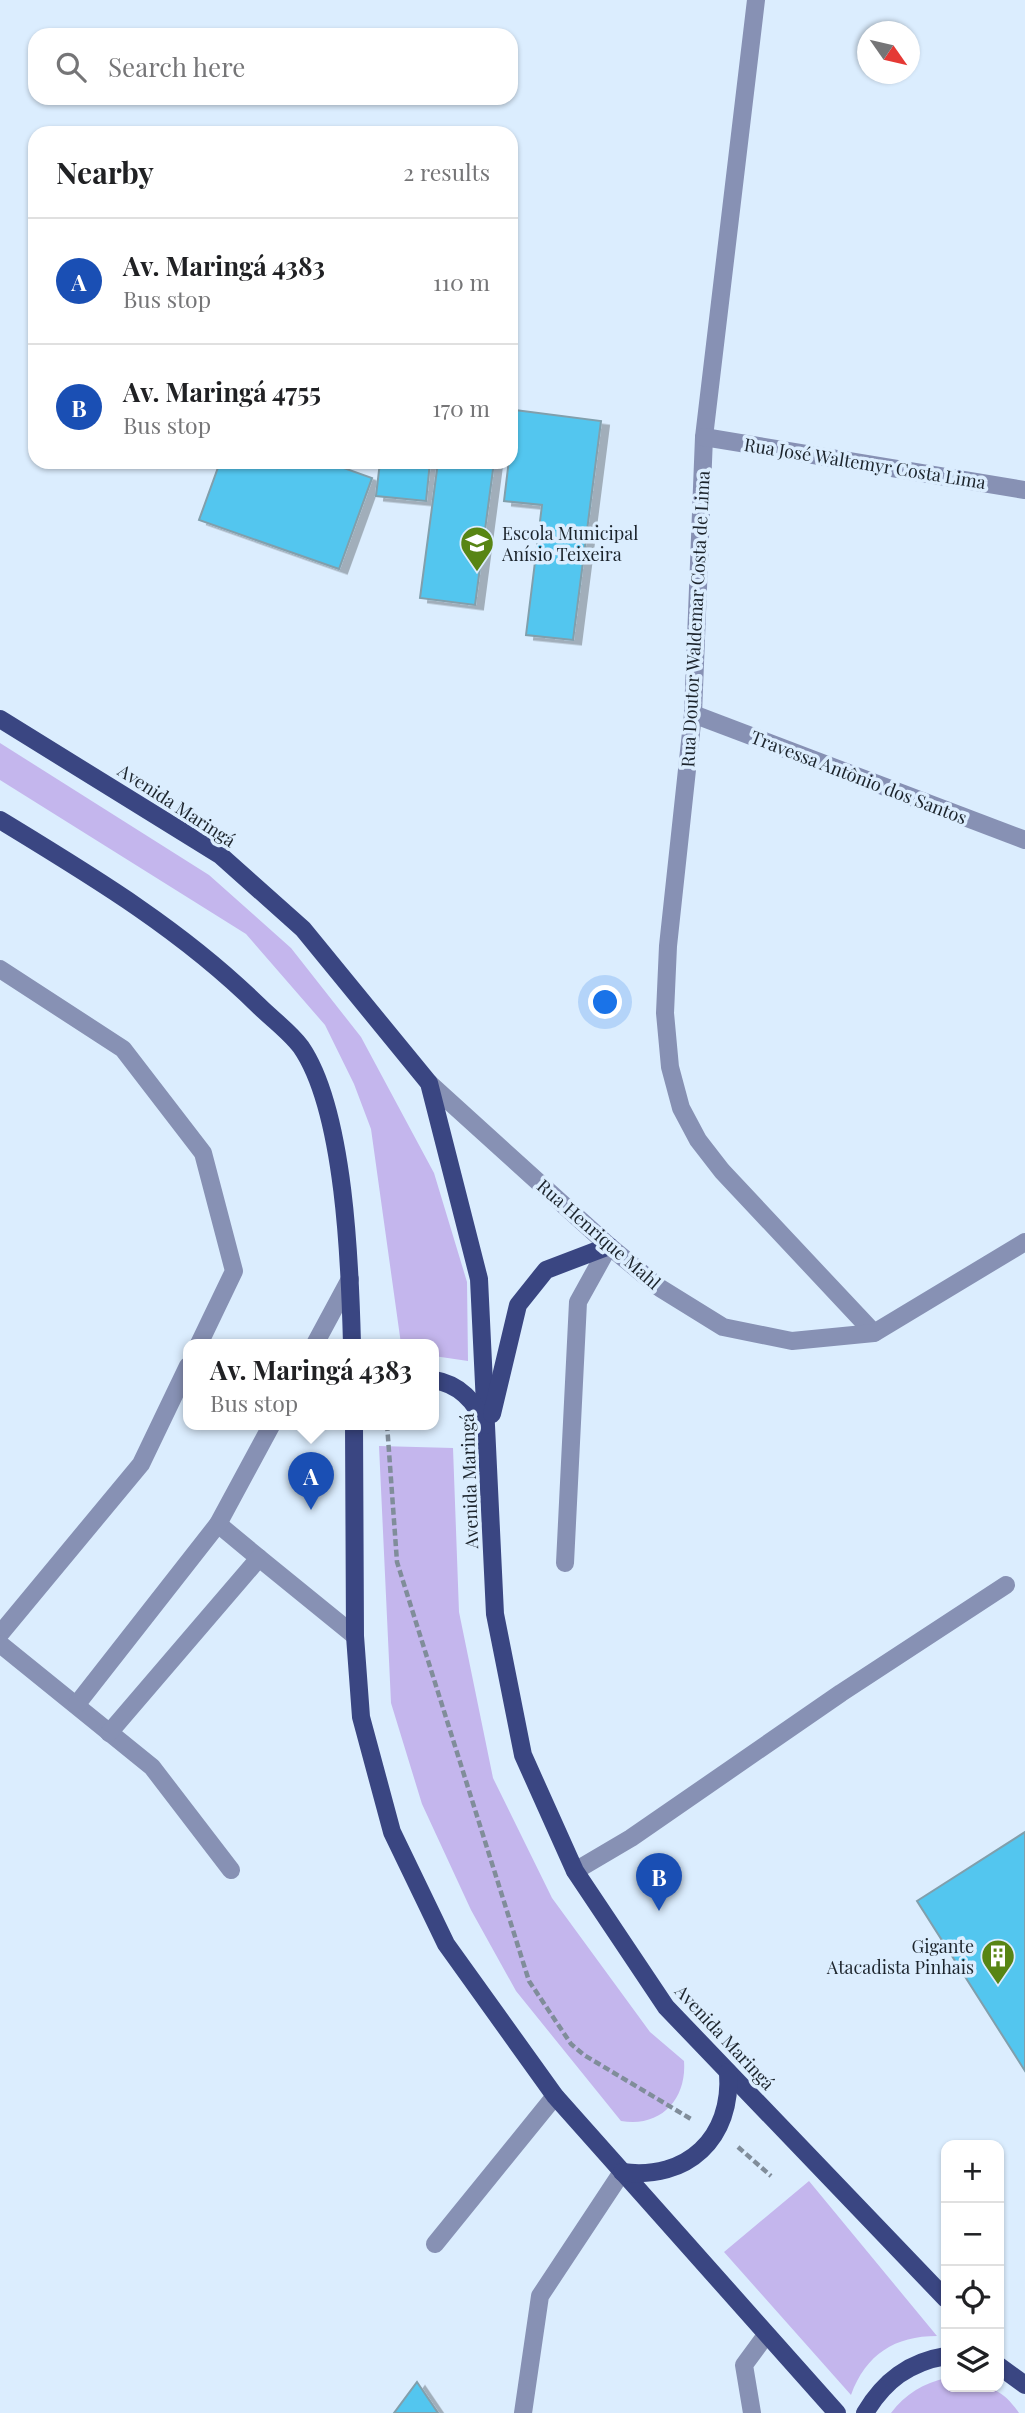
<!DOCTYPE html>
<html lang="en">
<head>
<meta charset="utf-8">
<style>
  :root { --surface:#fff; --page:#f6f6f6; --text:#202124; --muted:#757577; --line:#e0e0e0; --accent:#0b8043 }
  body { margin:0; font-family:"Playfair Display",serif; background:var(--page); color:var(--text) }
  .controls { position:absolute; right:21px; bottom:21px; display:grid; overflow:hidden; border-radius:14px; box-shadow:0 2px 5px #0004 }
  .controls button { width:63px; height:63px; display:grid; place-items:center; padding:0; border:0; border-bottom:2px solid var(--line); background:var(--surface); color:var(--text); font:35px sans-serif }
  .compass { position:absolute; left:857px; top:21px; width:63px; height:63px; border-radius:50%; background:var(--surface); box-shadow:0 2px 5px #0004; rotate:124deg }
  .you { position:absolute; left:606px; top:1003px; width:24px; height:24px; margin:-18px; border:5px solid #fff; border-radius:50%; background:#1a73e8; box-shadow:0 0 0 10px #1a73e833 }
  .badge { display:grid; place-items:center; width:46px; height:46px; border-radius:50%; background:var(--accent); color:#fff; font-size:23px; font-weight:700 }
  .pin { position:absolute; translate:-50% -58px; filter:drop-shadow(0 2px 4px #0008) }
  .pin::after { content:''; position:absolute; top:37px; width:24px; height:21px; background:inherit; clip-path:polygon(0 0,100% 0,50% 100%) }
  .popup { position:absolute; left:183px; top:1339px; width:256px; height:91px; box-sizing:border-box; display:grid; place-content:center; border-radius:14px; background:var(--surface); filter:drop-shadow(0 2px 5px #0005); font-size:23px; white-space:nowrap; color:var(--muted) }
  .popup b { font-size:26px; color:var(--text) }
  .popup::after { content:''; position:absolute; left:50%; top:100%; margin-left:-14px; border:14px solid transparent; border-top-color:var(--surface) }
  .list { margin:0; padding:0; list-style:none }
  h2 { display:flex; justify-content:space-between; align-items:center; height:91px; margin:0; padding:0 28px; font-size:30px }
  h2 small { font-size:23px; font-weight:400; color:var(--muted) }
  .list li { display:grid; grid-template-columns:46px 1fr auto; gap:21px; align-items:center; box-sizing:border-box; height:126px; padding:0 28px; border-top:2px solid var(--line) }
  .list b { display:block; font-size:26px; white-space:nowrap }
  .list p { margin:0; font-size:23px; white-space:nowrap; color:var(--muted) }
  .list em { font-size:23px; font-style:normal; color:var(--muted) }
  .icon { flex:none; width:38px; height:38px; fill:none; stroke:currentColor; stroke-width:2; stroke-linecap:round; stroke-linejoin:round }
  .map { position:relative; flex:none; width:1025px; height:2413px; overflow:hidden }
  .search { position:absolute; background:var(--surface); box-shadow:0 2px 5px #0004; left:28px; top:28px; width:490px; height:77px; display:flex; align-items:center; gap:18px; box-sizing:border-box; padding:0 24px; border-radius:21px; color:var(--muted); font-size:26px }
  .panel { position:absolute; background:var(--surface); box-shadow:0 2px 5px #0004; left:28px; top:126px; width:490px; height:343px; border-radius:21px }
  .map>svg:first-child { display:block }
  .green { fill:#c4b6ed }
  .building { fill:#53c6ef; stroke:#819fac; stroke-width:2; filter:url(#shadow) }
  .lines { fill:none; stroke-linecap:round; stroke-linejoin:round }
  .path { stroke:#808d9a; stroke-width:4.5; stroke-dasharray:7 3.5; stroke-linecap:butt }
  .minor { stroke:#8791b4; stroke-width:18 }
  .major { stroke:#3a4682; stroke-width:18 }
  .labels { text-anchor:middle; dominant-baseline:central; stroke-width:7; stroke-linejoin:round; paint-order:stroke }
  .street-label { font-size:18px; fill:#1c242c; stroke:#dbedfe }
  .poi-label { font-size:18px; fill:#1c242c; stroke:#dbedfe; text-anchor:start }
</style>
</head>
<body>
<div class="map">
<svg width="1025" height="2413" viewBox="0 0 1025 2413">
  <defs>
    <filter id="shadow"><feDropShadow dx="8" dy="4.5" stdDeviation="0" flood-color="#0004"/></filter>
  </defs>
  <rect width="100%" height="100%" fill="#dbedfe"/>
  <!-- green -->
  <g class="green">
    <path d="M0,743L209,875L291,948L361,1037L434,1173L467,1282L468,1361L434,1356V1344H401L371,1129L354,1084L325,1025L246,934L0,780Z"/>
    <path d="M379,1446L453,1448L459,1612L493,1778L552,1898L650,2032L684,2061C687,2100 660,2128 621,2121L516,1991L471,1910L422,1804L391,1703Z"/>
    <path d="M809,2181L937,2336C895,2336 866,2354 851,2395L724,2252Z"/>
    <path d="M946,2378V2387C982,2387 997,2381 1019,2413H891C905,2394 924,2383 946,2378Z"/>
  </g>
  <!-- building -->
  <g class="building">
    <path d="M515,410L601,421L573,640L526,635L542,505L504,501Z"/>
    <path d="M220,462H327L372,478L339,569L199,520Z"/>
    <path d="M380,462H430L426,501L376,496Z"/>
    <path d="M438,462H494L475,605L420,598Z"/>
    <path d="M1025,1832V2071L917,1901Z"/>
    <path d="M417,2382L438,2413H394Z"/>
  </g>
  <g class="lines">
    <!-- path -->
    <g class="path">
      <path d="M387,1424L397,1562L529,1981L571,2044L584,2055L691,2119"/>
      <path d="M738,2147L771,2176"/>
    </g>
    <!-- minor -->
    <g class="minor">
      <path d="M756,0L704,437L693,714L668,946L665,1013L670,1067L681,1108L698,1140L722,1171L874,1333"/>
      <path d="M704,437L1025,490"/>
      <path d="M693,714L1025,840"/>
      <path d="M0,969L123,1049L203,1153L234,1271L199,1344"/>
      <path d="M429,1083L609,1246L660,1288L723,1327L792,1341L874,1333L1025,1242"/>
      <path d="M315,1344L350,1279"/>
      <path d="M218,1524L259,1558"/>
      <path d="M565,1563L578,1302L609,1246"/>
      <path d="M0,1634L141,1464L188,1366"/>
      <path d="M0,1644L152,1767L231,1870"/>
      <path d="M77,1704L218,1524L272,1424"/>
      <path d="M109,1733L259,1558L355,1636"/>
      <path d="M575,1871L631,1838L841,1693L1006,1585"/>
      <path d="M435,2244L555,2096"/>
      <path d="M523,2413L540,2296L622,2172"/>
      <path d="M752,2413L744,2365L766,2335"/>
    </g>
    <!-- major -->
    <g class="major">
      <path d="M0,719L220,855L303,929L429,1083L479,1279L495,1614L523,1755L575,1871L666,2007L946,2299"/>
      <path d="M0,820C92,876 182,930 259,1006C272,1019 290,1032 301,1047C345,1111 350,1266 352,1344"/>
      <path d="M434,1380C459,1384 476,1402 485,1425"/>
      <path d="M492,1414L518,1305L546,1270L609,1246"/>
      <path d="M354,1424L355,1636L361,1717L392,1832L446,1944L555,2096L837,2413"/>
      <path d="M622,2172C687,2181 733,2138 728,2072"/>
      <path d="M999,2366L1025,2385"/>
      <path d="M865,2413C884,2381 909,2362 946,2356"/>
    </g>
  </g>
  <!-- icons -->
  <defs>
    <g id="school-pin" transform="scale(1.75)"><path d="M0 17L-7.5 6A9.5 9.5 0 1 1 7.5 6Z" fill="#588514" stroke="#dbedfe"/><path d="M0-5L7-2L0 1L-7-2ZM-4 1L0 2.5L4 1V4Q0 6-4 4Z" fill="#fff"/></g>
    <g id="building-pin" transform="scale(1.75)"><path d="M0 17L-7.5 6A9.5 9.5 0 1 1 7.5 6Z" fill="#588514" stroke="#dbedfe"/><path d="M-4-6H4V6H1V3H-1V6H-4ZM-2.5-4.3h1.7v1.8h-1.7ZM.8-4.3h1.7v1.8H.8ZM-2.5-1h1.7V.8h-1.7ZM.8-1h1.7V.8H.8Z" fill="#fff"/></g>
  </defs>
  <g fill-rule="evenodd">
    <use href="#school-pin" x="477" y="543"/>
    <use href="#building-pin" x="998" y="1956"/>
  </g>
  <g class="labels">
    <!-- street labels -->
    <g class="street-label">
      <text transform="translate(865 463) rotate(9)">Rua José Waltemyr Costa Lima</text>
      <text transform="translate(695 619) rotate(-87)">Rua Doutor Waldemar Costa de Lima</text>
      <text transform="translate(859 777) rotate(21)">Travessa Antônio dos Santos</text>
      <text transform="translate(177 805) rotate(33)">Avenida Maringá</text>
      <text transform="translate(599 1234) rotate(41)">Rua Henrique Mahl</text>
      <text transform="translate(469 1481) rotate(-92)">Avenida Maringá</text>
      <text transform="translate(725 2037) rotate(47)">Avenida Maringá</text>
    </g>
    <!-- poi labels -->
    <g class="poi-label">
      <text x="502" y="533">Escola Municipal<tspan x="502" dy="21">Anísio Teixeira</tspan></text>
      <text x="974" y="1946" text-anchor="end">Gigante<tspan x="974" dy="21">Atacadista Pinhais</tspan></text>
    </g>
  </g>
</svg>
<div class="controls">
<button>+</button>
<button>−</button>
<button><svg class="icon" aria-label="locate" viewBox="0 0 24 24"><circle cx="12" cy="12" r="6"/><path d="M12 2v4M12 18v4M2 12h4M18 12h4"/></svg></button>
<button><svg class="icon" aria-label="layers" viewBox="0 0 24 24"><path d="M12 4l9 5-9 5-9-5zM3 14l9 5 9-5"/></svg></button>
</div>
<svg class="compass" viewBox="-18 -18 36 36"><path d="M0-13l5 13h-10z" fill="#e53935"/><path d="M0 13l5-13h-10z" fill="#757577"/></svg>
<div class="you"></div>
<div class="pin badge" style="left:311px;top:1510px;background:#1a4fb4">A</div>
<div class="popup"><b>Av. Maringá 4383</b>Bus stop</div>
<div class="pin badge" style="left:659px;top:1911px;background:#1a4fb4">B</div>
<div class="search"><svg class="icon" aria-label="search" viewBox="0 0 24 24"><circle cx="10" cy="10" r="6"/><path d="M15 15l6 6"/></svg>Search here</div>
<section class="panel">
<h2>Nearby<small>2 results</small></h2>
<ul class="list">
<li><span class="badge" style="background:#1a4fb4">A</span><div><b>Av. Maringá 4383</b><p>Bus stop</p></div><em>110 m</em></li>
<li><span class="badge" style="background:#1a4fb4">B</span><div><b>Av. Maringá 4755</b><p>Bus stop</p></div><em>170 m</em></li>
</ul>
</section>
</div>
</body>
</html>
